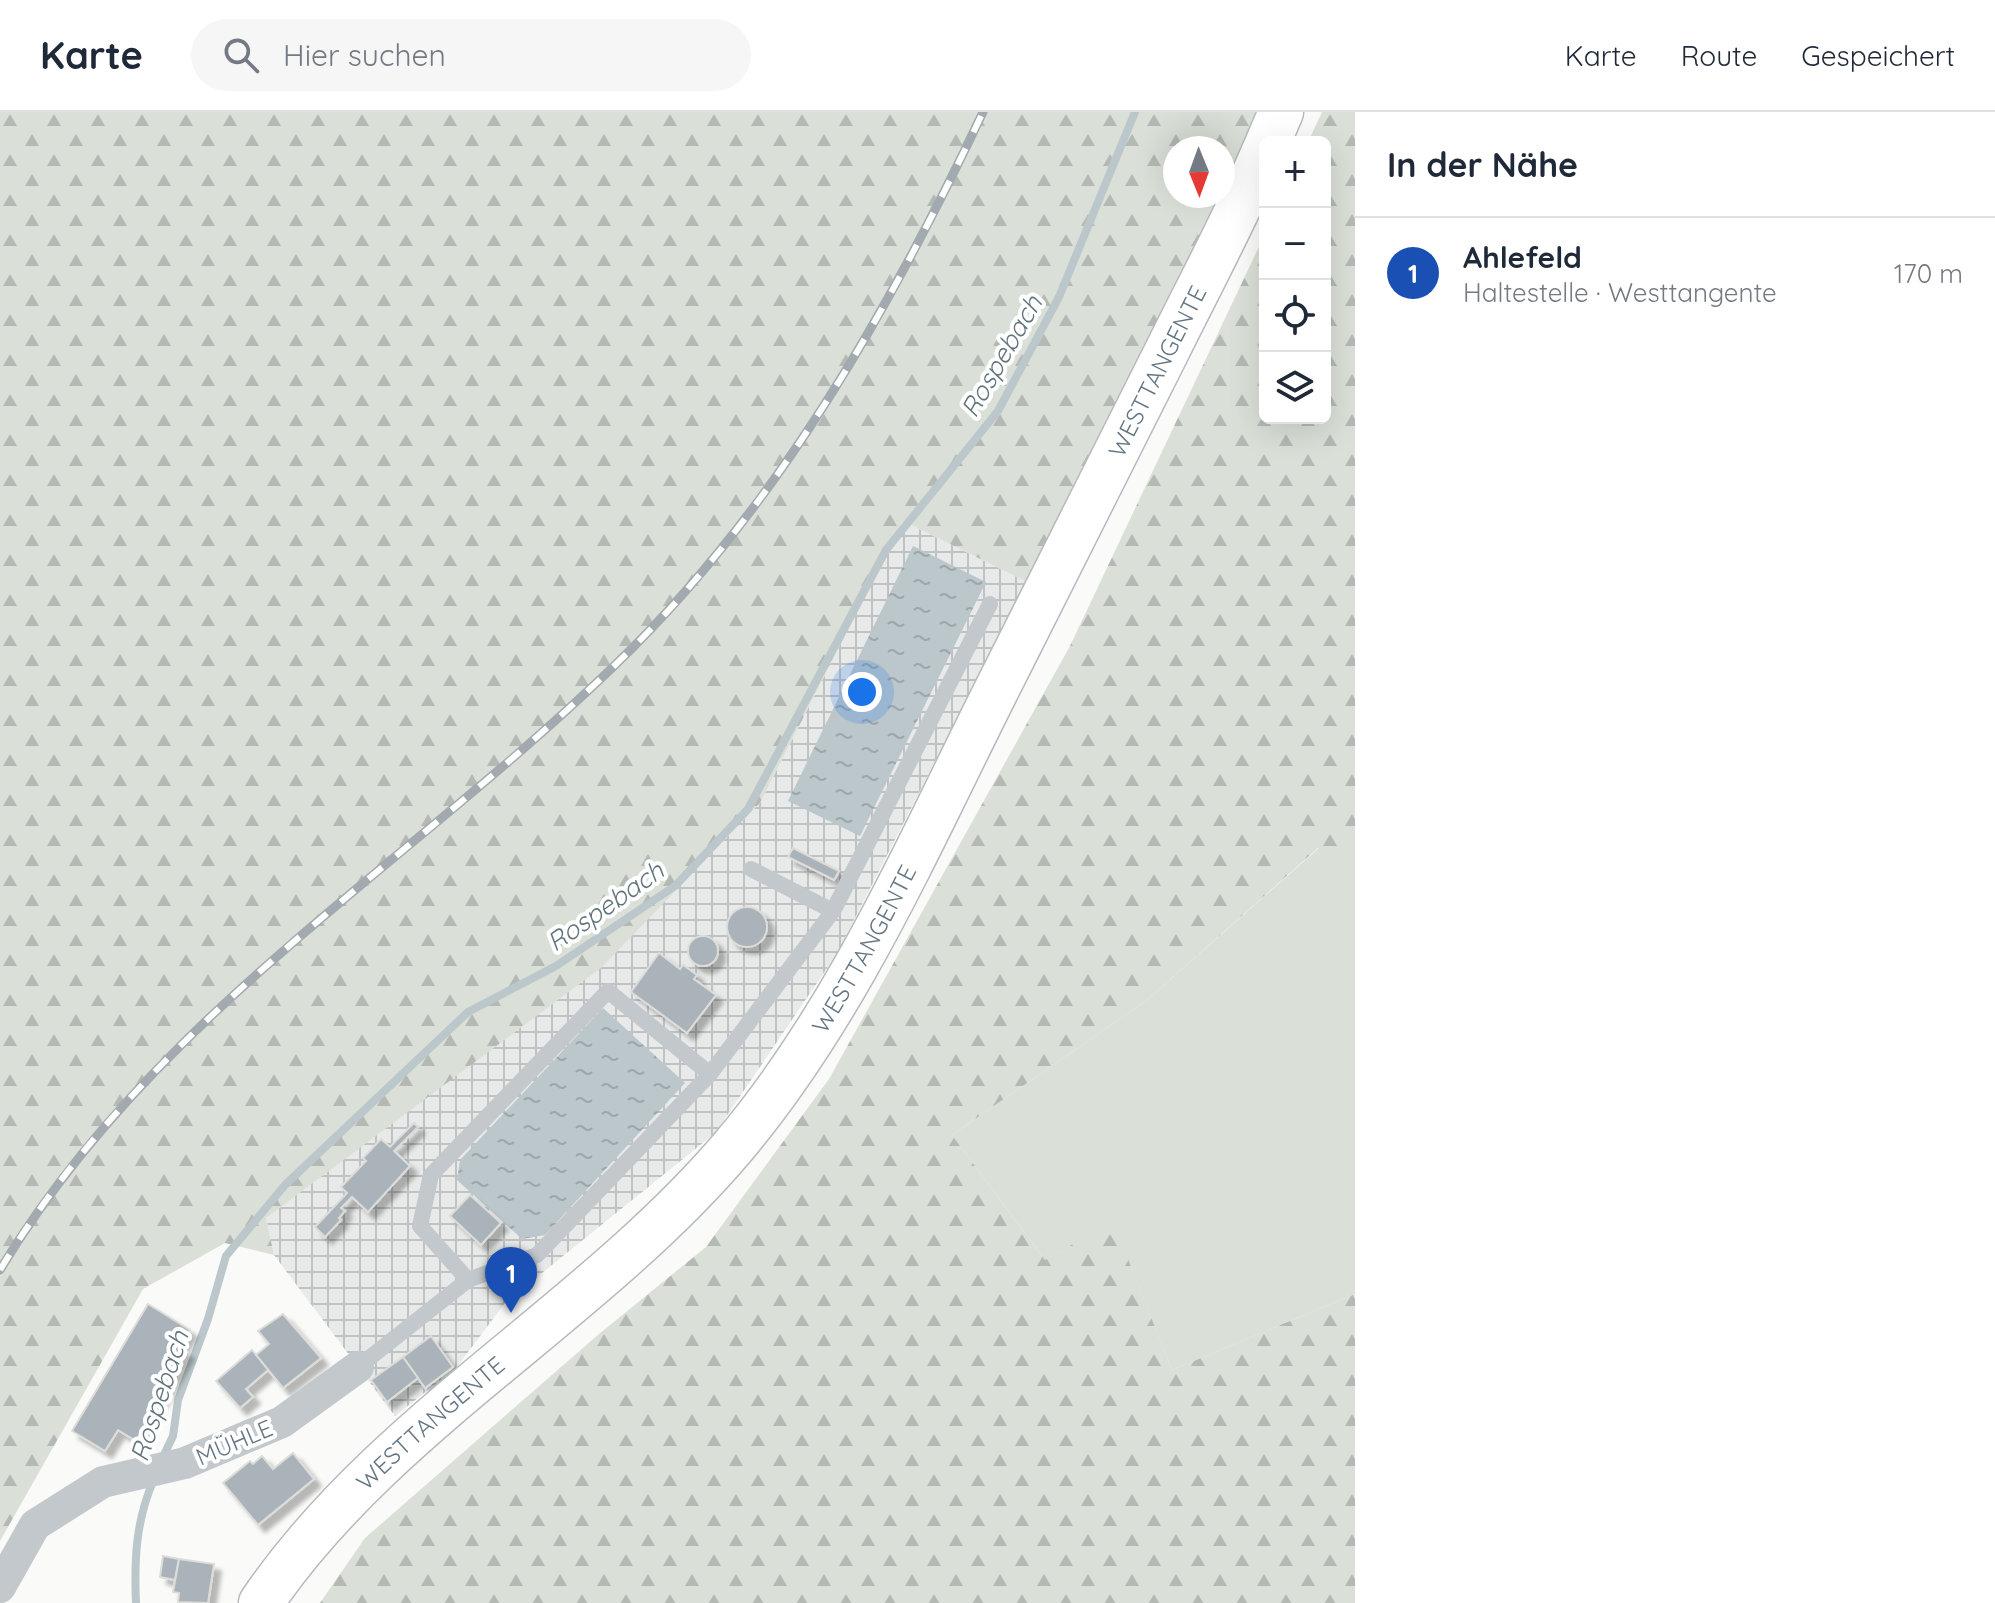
<!DOCTYPE html>
<html lang="de">
<head>
<meta charset="utf-8">
<style>
  :root { --surface:#fff; --page:#f6f6f7; --text:#1f2937; --muted:#747a83; --line:#e0e1e3; --accent:#db2777 }
  body { margin:0; font-family:Quicksand,sans-serif; background:var(--page); color:var(--text) }
  .controls { position:absolute; right:24px; top:24px; display:grid; overflow:hidden; border-radius:12px; box-shadow:0 8px 32px #0002 }
  .controls button { width:72px; height:72px; display:grid; place-items:center; padding:0; border:0; border-bottom:2px solid var(--line); background:var(--surface); color:var(--text); font:40px sans-serif }
  .compass { position:absolute; left:1163px; top:24px; width:72px; height:72px; border-radius:50%; background:var(--surface); box-shadow:0 8px 32px #0002; rotate:179deg }
  .you { position:absolute; left:862px; top:580px; width:28px; height:28px; margin:-20px; border:6px solid #fff; border-radius:50%; background:#1a73e8; box-shadow:0 0 0 12px #1a73e833 }
  .badge { display:grid; place-items:center; width:52px; height:52px; border-radius:50%; background:var(--accent); color:#fff; font-size:26px; font-weight:700 }
  .pin { position:absolute; translate:-50% -66px; filter:drop-shadow(0 2px 4px #0008) }
  .pin::after { content:''; position:absolute; top:42px; width:28px; height:24px; background:inherit; clip-path:polygon(0 0,100% 0,50% 100%) }
  .list { margin:0; padding:0; list-style:none }
  h2 { display:flex; justify-content:space-between; align-items:center; height:104px; margin:0; padding:0 32px; font-size:34px }
  h2 small { font-size:26px; font-weight:400; color:var(--muted) }
  .list li { display:grid; grid-template-columns:52px 1fr auto; gap:24px; align-items:center; box-sizing:border-box; height:112px; padding:0 32px; border-top:2px solid var(--line) }
  .list b { display:block; font-size:30px; white-space:nowrap }
  .list p { margin:0; font-size:26px; white-space:nowrap; color:var(--muted) }
  .list em { font-size:26px; font-style:normal; color:var(--muted) }
  .icon { flex:none; width:44px; height:44px; fill:none; stroke:currentColor; stroke-width:2; stroke-linecap:round; stroke-linejoin:round }
  .map { position:relative; flex:none; width:1355px; height:1491px; overflow:hidden }
  header { display:flex; align-items:center; gap:48px; box-sizing:border-box; height:112px; padding:0 40px; background:var(--surface); border-bottom:2px solid var(--line) }
  header strong { font-size:38px }
  nav { display:flex; gap:44px; margin-inline-start:auto; font-size:28px }
  .search { width:560px; height:72px; background:var(--page); display:flex; align-items:center; gap:20px; box-sizing:border-box; padding:0 28px; border-radius:44px; color:var(--muted); font-size:30px }
  main { display:flex }
  aside { flex:1; background:var(--surface) }
  .map>svg:first-child { display:block }
  .industrial { fill:url(#industrial-grid) }
  .green { fill:#dadfd7 }
  .forest { fill:url(#forest-firs) }
  .water { fill:url(#water-ripples) }
  .lines { fill:none; stroke-linecap:round; stroke-linejoin:round }
  .stream { stroke:#bbc7cb; stroke-width:8 }
  .building { fill:#aab3b9; stroke:#dcdcda; stroke-width:2; filter:url(#shadow) }
  .primary-casing { stroke:#b5babe; stroke-width:47 }
  .lane { stroke:#c3c8cc; stroke-width:16 }
  .street { stroke:#c3c8cc; stroke-width:32 }
  .primary { stroke:#fff; stroke-width:44 }
  .rail-casing { stroke:#a2aab0; stroke-width:9 }
  .rail { stroke:#fff; stroke-width:6; stroke-dasharray:18; stroke-linecap:butt }
  .labels { text-anchor:middle; dominant-baseline:central; stroke-width:8; stroke-linejoin:round; paint-order:stroke }
  .street-label { font-size:24px; fill:#657683; stroke:#fff }
  .water-label { font-size:26px; font-style:italic; fill:#60757c; stroke:#fff }
</style>
</head>
<body>
<header>
<strong>Karte</strong>
<div class="search"><svg class="icon" aria-label="search" viewBox="0 0 24 24"><circle cx="10" cy="10" r="6"/><path d="M15 15l6 6"/></svg>Hier suchen</div>
<nav><a>Karte</a><a>Route</a><a>Gespeichert</a></nav>
</header>
<main>
<div class="map">
<svg width="1355" height="1491" viewBox="0 0 1355 1491">
  <defs>
    <pattern id="industrial-grid" width="8" height="8" patternUnits="userSpaceOnUse" patternTransform="scale(2)"><rect width="8" height="8" fill="#e8e9e9"/><path d="M0 4h8M4 0v8" fill="none" stroke="#c0c1c2"/></pattern>
    <pattern id="forest-firs" width="22" height="20" patternUnits="userSpaceOnUse" patternTransform="scale(2)"><rect width="22" height="20" fill="#dadfd7"/><path d="M5 1l3.5 6h-7zM16 11l3.5 6h-7z" fill="#b4b9b4"/></pattern>
    <pattern id="water-ripples" width="26" height="14" patternUnits="userSpaceOnUse" patternTransform="scale(2)"><rect width="26" height="14" fill="#bbc7cb"/><path d="M2 4q2-2 4 0t4 0M15 11q2-2 4 0t4 0" fill="none" stroke="#9ca6aa"/></pattern>
    <filter id="shadow"><feDropShadow dx="7" dy="7" stdDeviation="2" flood-color="#0004"/></filter>
  </defs>
  <rect width="100%" height="100%" fill="#fafaf8"/>
  <!-- industrial -->
  <path class="industrial" d="M903,409L1027,470L836,843L715,1021L505,1191L456,1256L395,1304L274,1143L266,1106L394,1009L760,691Z"/>
  <!-- green -->
  <path class="green" d="M1319,736H1355V1182L1172,1258L1113,1110L1045,1148L952,1023L1147,888Z"/>
  <!-- forest -->
  <g class="forest">
    <path d="M0,0H1260L1223,80V36H1175V84H1221L1027,470L903,409L760,691L602,855L266,1106L274,1143L225,1131L143,1177L0,1429Z"/>
    <path d="M1322,0H1355V736H1318L1147,888L952,1023L1045,1148L1113,1109L1172,1258L1355,1182V1491H320L365,1426L599,1222L706,1135L829,967L1070,534L1265,122V306H1325V30H1308Z"/>
  </g>
  <!-- water -->
  <g class="water">
    <path d="M913,434L986,470L860,724L788,689Z"/>
    <path d="M603,896L685,971L545,1123L522,1127L457,1068L460,1048Z"/>
  </g>
  <g class="lines">
    <!-- stream -->
    <g class="stream">
      <path d="M162,1347L173,1324L178,1288L208,1207L226,1144L285,1073L468,900L556,854L675,774L748,697L886,438L998,299L1059,185L1135,0"/>
      <path d="M136,1491C134,1447 136,1408 154,1367"/>
    </g>
  </g>
  <!-- building -->
  <g class="building">
    <path d="M793,736L839,759L834,768L788,745Z"/>
    <circle cx="747" cy="815" r="20"/>
    <circle cx="703" cy="839" r="15"/>
    <path d="M659,841L680,857L683,853L697,863L694,867L716,883L687,921L631,880Z"/>
    <path d="M414,1011L418,1015L394,1039L410,1054L368,1100L352,1085L341,1096L345,1099L339,1106L341,1108L325,1125L315,1115L347,1081L341,1075L366,1049L363,1046L381,1027L390,1035Z"/>
    <path d="M470,1083L501,1111L481,1133L450,1104Z"/>
    <path d="M148,1192L190,1218L180,1236L187,1240L136,1329L118,1318L105,1339L72,1319Z"/>
    <path d="M283,1202L321,1246L283,1276L256,1243L269,1232L258,1219Z"/>
    <path d="M431,1224L453,1255L425,1276L403,1245Z"/>
    <path d="M252,1238L268,1258L246,1277L253,1285L240,1296L216,1269Z"/>
    <path d="M403,1245L418,1266L387,1290L371,1268Z"/>
    <path d="M293,1341L314,1367L258,1413L223,1371L250,1349L253,1352L262,1344L273,1357Z"/>
    <path d="M163,1444L179,1447L175,1468L160,1465Z"/>
    <path d="M179,1447L214,1452L208,1491L178,1490L179,1481L173,1480Z"/>
  </g>
  <g class="lines">
    <!-- primary casing -->
    <g class="primary-casing">
      <g id="primary">
        <path d="M1268,30L1281,0"/>
        <path id="s1" d="M261,1491C382,1312 591,1202 732,1036C850,897 923,722 1005,561C1059,454 1113,347 1167,239C1200,172 1236,106 1265,37"/>
      </g>
    </g>
    <!-- lane -->
    <g class="lane">
      <path d="M751,757L833,799"/>
      <path d="M710,962L833,799L990,492"/>
      <path d="M358,1255L468,1168L420,1114L431,1063L608,879L710,962L537,1143L468,1168"/>
    </g>
    <!-- street -->
    <path class="street" d="M0,1475L35,1413L103,1370L185,1351L282,1310L358,1255"/>
    <!-- primary -->
    <use href="#primary" class="primary"/>
    <!-- rail casing -->
    <g class="rail-casing">
      <path id="rail" d="M0,1158C151,906 406,755 613,555C775,400 888,201 983,0"/>
    </g>
    <!-- rail -->
    <use href="#rail" class="rail"/>
  </g>
  <g class="labels">
    <!-- street labels -->
    <g class="street-label">
      <text stroke="none"><textPath href="#s1" startOffset="1544">WESTTANGENTE</textPath></text>
      <text stroke="none"><textPath href="#s1" startOffset="896">WESTTANGENTE</textPath></text>
      <text stroke="none"><textPath href="#s1" startOffset="248">WESTTANGENTE</textPath></text>
      <text transform="translate(234 1330) rotate(-23)">MÜHLE</text>
    </g>
    <!-- water labels -->
    <g class="water-label">
      <text transform="translate(1001 244) rotate(-60)">Rospebach</text>
      <text transform="translate(605 794) rotate(-35)">Rospebach</text>
      <text transform="translate(159 1284) rotate(-72)">Rospebach</text>
    </g>
  </g>
</svg>
<div class="controls">
<button>+</button>
<button>−</button>
<button><svg class="icon" aria-label="locate" viewBox="0 0 24 24"><circle cx="12" cy="12" r="6"/><path d="M12 2v4M12 18v4M2 12h4M18 12h4"/></svg></button>
<button><svg class="icon" aria-label="layers" viewBox="0 0 24 24"><path d="M12 4l9 5-9 5-9-5zM3 14l9 5 9-5"/></svg></button>
</div>
<svg class="compass" viewBox="-18 -18 36 36"><path d="M0-13l5 13h-10z" fill="#e53935"/><path d="M0 13l5-13h-10z" fill="#747a83"/></svg>
<div class="you"></div>
<div class="pin badge" style="left:511px;top:1201px;background:#1a4fb4">1</div>
</div>
<aside>
<h2>In der Nähe<small></small></h2>
<ul class="list">
<li><span class="badge" style="background:#1a4fb4">1</span><div><b>Ahlefeld</b><p>Haltestelle · Westtangente</p></div><em>170 m</em></li>
</ul>
</aside>
</main>
</body>
</html>
